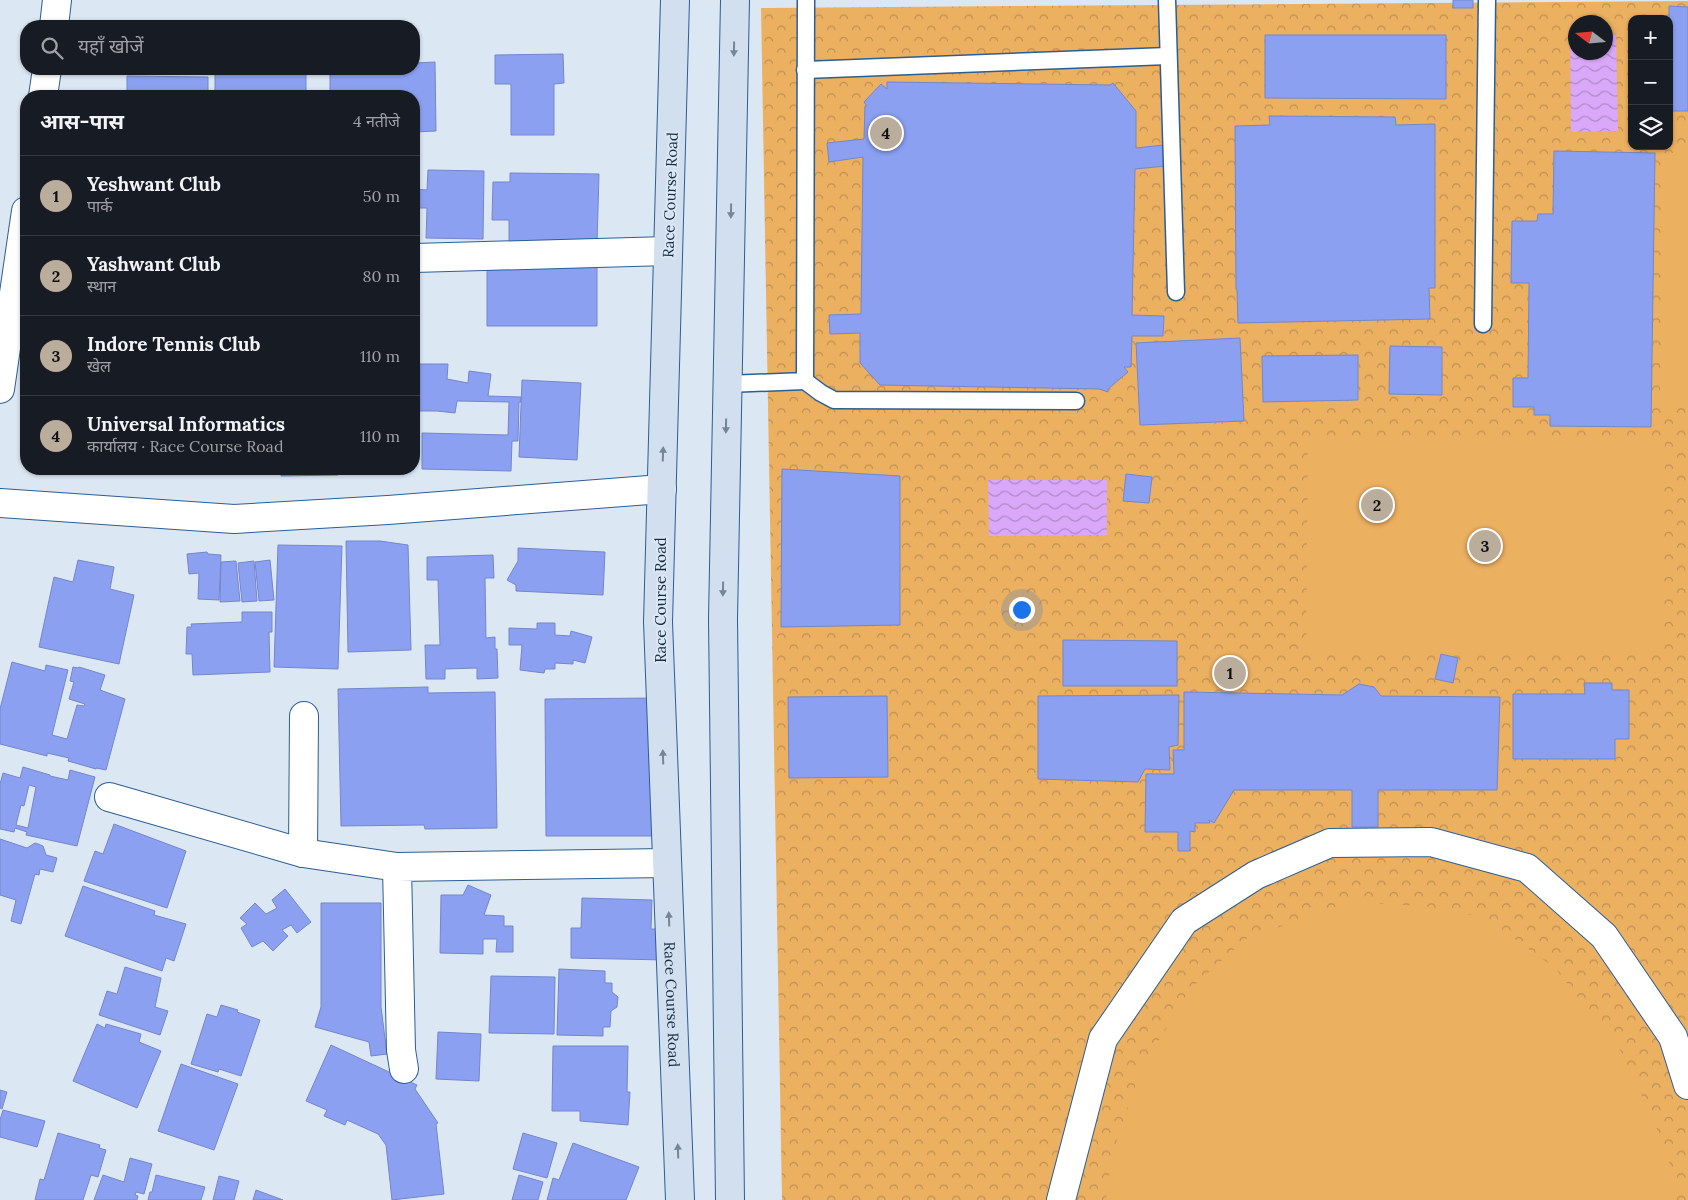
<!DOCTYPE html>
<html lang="hi">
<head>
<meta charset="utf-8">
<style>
  :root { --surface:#171b24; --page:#242831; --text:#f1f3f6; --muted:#9ea1a6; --line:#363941; --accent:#bbad9c }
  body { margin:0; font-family:Lora,"Noto Sans Devanagari",serif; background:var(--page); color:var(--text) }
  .controls { position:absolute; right:15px; top:15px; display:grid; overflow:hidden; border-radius:10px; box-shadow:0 1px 4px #0004 }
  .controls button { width:45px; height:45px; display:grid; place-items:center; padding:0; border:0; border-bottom:1px solid var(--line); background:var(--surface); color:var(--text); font:25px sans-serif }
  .compass { position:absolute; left:1568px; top:15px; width:45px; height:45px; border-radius:50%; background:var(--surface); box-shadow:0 1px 4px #0004; rotate:286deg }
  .you { position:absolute; left:1021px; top:609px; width:18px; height:18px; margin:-12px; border:4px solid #fff; border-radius:50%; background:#1a73e8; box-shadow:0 0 0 8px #1a73e833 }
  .badge { display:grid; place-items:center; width:32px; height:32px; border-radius:50%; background:var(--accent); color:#111; font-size:16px; font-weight:700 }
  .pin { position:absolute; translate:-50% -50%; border:2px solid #fff; box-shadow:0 1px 5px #0006 }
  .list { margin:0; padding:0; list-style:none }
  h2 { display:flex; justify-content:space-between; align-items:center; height:65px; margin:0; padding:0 20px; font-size:21px }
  h2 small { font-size:16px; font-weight:400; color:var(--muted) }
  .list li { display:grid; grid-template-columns:32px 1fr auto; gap:15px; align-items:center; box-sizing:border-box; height:80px; padding:0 20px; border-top:1px solid var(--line) }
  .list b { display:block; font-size:19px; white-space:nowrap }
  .list p { margin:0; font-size:16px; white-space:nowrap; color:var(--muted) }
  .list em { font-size:16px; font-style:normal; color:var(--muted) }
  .icon { flex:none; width:28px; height:28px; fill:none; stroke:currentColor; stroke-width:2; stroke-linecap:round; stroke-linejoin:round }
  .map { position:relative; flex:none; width:1688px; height:1200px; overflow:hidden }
  .search { position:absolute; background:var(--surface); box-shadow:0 1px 4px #0004; left:20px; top:20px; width:400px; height:55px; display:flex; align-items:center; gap:12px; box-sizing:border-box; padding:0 18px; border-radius:20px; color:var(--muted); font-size:19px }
  .panel { position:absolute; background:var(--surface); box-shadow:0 1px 4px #0004; left:20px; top:90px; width:400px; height:385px; border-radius:20px }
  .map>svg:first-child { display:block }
  .park { fill:url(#park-crowns); fill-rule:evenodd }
  .pitch { fill:#ecb061 }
  .water { fill:url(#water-waves) }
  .building { fill:#8ca0f2; stroke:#7486c9; fill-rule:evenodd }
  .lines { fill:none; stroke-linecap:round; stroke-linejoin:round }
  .lane-casing { stroke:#2b5e94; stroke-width:19 }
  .street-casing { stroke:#2b5e94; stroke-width:30 }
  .secondary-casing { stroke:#2b5e94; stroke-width:30 }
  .lane { stroke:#fff; stroke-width:16 }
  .street { stroke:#fff; stroke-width:28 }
  .secondary { stroke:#d1dfee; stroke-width:28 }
  .oneway { fill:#748698 }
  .labels { text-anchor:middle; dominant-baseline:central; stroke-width:4; stroke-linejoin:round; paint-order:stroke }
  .street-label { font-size:15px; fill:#162c43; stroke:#dce7f4 }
</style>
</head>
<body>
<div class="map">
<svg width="1688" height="1200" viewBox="0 0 1688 1200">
  <defs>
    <pattern id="park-crowns" width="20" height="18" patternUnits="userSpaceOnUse" patternTransform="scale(1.25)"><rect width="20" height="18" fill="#ecb061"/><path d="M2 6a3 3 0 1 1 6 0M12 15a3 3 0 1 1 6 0" fill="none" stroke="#be8f52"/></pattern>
    <pattern id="water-waves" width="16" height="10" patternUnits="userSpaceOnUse" patternTransform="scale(1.25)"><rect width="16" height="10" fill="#daa8f8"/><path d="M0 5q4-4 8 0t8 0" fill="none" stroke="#b089ca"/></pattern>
  </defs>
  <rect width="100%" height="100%" fill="#dce7f4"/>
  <!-- park -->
  <path class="park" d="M1688,1V1200H782L761,8ZM1632,19H1669V146H1632ZM1576,22H1606V52H1576Z"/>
  <!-- pitch -->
  <g class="pitch">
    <path d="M1664,153H1688V406H1660Z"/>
    <path d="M1308,438L1665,441L1662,654L1306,651Z"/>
    <path d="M1349,902L1424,906L1486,918L1555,968L1622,1053L1667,1151L1676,1200H1106L1112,1155L1140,1072L1190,989L1246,939Z"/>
  </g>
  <!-- water -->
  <g class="water">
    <path d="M1616,34L1618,131L1571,132L1570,35H1575L1576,52H1606V35Z"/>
    <path d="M988,480H1107V535L989,536Z"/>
  </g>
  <!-- building -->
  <g class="building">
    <rect x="1453" y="0" width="20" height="8"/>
    <path d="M1669,6L1688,7V111H1669Z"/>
    <path d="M1265,35H1446V99L1265,98Z"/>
    <path d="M563,54L564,83L554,84V135H511V84H495V55Z"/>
    <path d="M435,62L436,131L414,132V96H330V69H414V63Z"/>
    <rect x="215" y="69" width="91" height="27"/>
    <path d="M127,76L208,77V96H127Z"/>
    <path d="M887,82L1110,85L1113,83L1136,111V148L1164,145L1166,166L1135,169L1132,315L1164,316L1163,336H1132L1131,367H1124L1128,372L1108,389V392L1099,389L880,385L860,363V333L830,334L829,315L861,314L863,157L829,162L827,143L864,139L865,106H867L864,102L881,84L887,89Z"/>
    <path d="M1269,116L1395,117L1396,125L1435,124V288H1429L1430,319L1238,323L1237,290L1236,289L1235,126L1270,125Z"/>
    <path d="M1554,151L1655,153L1651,427L1550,426V415H1534V407H1513V378H1528L1529,283H1511L1512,221H1537L1538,214H1553Z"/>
    <path d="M428,170L484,171L483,239L426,238L427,208H414V189L427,190Z"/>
    <path d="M510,173L599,174L597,244L509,243V220H492L493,182H510Z"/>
    <path d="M597,266V326H487V267Z"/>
    <path d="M1240,338L1244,421L1140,425L1136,343Z"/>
    <path d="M1390,346L1442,347V395L1389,394Z"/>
    <path d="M1358,355V400L1263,402L1262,356Z"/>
    <path d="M419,364H448L447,379L468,383L469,371L491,374L488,396L521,397V402H519L518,441H512L511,471L422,469V433L508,435L509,402L457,401L455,413L437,411H419Z"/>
    <path d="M522,380L581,383L577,460L519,457Z"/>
    <path d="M414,387L419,445H414Z"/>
    <path d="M281,469H338V475L281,476Z"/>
    <path d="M782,469L900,476V625L781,627Z"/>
    <path d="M1126,474L1152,477L1149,503L1123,501Z"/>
    <path d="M346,541H380L408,545L411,650L348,652Z"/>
    <path d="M278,545L342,546L338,669L274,667Z"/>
    <path d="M518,548L605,552L603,595L516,591V585L507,580L518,561Z"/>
    <path d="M207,552L208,554L221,555L219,600L198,599L199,573L189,574L187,554Z"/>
    <path d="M493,555L494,578H485L486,638L495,637V649H497L498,678L477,679V668L445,669V679H426L425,645H440L438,580H427V557Z"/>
    <path d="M78,560L114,567L110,589L134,595L119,664L39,647L54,577L73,582Z"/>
    <path d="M270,560L274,600L259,601L255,562Z"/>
    <path d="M236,561L240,601L220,602L221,562Z"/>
    <path d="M254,561L257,601L242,602L238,563Z"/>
    <path d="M242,612H272V632H269L270,672L193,675L192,654H186L187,627H192L191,624L242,622Z"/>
    <path d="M537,623H555V635L570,636L571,631L592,637L585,663L573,660V664L555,663V669H545L544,673L520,670L522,645H509V628L537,629Z"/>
    <path d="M1063,640L1177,641V686H1063Z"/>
    <path d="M1441,654L1458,658L1453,683L1435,679Z"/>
    <path d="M12,662L45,671L46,665L68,670L52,735L67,739L77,705L84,706L85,704L69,699L74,682L70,681L73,667L78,668L79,667L105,675L100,690L125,699L106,770L96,768V769L68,761L69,758L47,753V756L0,744V709Z"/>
    <path d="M1584,683H1612V690H1629V739H1615V759H1513V694H1585Z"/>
    <path d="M1359,684L1374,687L1381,696L1500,697L1497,790H1378V827H1352V790H1234L1214,823L1209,820L1210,823H1195V832L1190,831V851H1178V832H1145L1146,774H1174L1173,750H1184V692L1342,695Z"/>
    <path d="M428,687V693L495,692L497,828L425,829L424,825L341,826L338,689Z"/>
    <path d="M1179,695L1178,745L1169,747L1170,770L1145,769L1138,782L1038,779V696Z"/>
    <path d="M887,696L888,777L789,778L788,697Z"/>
    <path d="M654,698L655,836H546L545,699Z"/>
    <path d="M23,767L50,775V776L68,780L70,770L95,777L77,846L26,835L27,832L15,828L14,832L0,829V784L3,773L20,778ZM29,785L36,787L28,828L16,825L21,805L24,806Z"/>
    <path d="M114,824L186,851L167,908L84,881L95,851L103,854Z"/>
    <path d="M0,839L27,848L35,843L38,844L43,846L46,855L57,858L53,872L40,869L39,875L35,874L21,924L11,921L16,900L0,895Z"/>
    <path d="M468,885L491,895L484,915L504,916V926H513V952H496L497,939H483V954L440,953L441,895H463Z"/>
    <path d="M83,886L155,911L154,915L186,924L174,961L166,958L162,971L65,936Z"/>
    <path d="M285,889L311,922L297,933L291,925L282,930L288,936L273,951L263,941L252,947L241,928L247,924L240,918L255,903L266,914L277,908L272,900Z"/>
    <path d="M582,898L652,900L651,929H665V960L571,958V928H581Z"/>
    <path d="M321,903H381V1007L387,1054L371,1056L369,1042L315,1027L321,1007Z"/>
    <path d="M125,967L161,978L155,1007L168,1011L160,1035L99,1015L107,991L117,994Z"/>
    <path d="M559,969L605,971V983H612V992L618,997L617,1007L611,1011L610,1027H603V1036L557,1035Z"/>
    <path d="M491,976L555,977L554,1034L489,1033Z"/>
    <path d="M221,1005L238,1010L237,1012L260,1020L241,1076L219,1069L218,1072L191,1064L207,1014L217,1017Z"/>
    <path d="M97,1024L105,1028L106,1024L141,1034L139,1042L161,1051L137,1108L73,1081Z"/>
    <path d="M438,1032L481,1034L479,1081L436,1079Z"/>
    <path d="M331,1045L417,1085L415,1089L438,1123L436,1124L444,1194L392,1200L386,1145L378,1134L347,1120L345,1125L324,1116L327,1110L306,1101Z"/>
    <path d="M553,1046H628L627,1092H630L628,1125L580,1121V1111H552Z"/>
    <path d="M181,1064L238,1084L214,1150L158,1131Z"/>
    <path d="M0,1090L7,1092L2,1109L0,1108Z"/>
    <path d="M3,1110L45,1121L37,1147L0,1137V1120Z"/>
    <path d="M58,1133L100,1145L99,1148L106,1150L98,1177L91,1175L83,1200H35L40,1179L44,1180Z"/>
    <path d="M523,1133L557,1143L547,1178L513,1169Z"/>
    <path d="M573,1143L639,1167L626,1200H547L553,1178L559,1180Z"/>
    <path d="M130,1158L152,1164L144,1194L136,1192L135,1195L138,1196L137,1200H94L103,1175L124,1182Z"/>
    <path d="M156,1175L205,1187L201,1200H148L150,1192H152Z"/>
    <path d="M519,1175L543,1182L538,1200H512Z"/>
    <path d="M219,1176L239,1181L234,1200H213Z"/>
    <path d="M256,1190L283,1200H253Z"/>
  </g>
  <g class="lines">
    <!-- lane casing -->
    <g class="lane-casing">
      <g id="lane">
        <path d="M1167,0L1176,292"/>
        <path d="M805,70L1168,56"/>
        <path d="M1483,324L1487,0"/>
        <path d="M805,381L821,393L834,400L1076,401"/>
        <path d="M727,384L805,381L806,0"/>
      </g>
    </g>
    <!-- street casing -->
    <g class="street-casing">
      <g id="street">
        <path d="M54,26L57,0"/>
        <path d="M43,96L47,69"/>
        <path d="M414,258L668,251"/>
        <path d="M0,389L26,211"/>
        <path d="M0,503L234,519L388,510L662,489"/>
        <path d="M109,797L303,853L397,867"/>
        <path d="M303,853L304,716"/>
        <path d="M404,1069L401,1050L397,867L667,863"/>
        <path d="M1061,1200L1103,1039L1184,921L1256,875L1330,843L1431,842L1527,868L1604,936L1673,1037L1688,1085"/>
      </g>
    </g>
    <!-- secondary casing -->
    <g class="secondary-casing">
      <g id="secondary">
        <path id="s1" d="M675,0L658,622L680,1200"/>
        <path d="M730,1200L723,619L735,0"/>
      </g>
    </g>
    <!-- lane -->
    <use href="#lane" class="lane"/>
    <!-- street -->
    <use href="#street" class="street"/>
    <!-- secondary -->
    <use href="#secondary" class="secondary"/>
  </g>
  <!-- one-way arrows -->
  <defs><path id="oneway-solid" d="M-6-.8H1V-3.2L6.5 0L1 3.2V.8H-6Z" transform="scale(1.25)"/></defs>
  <g class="oneway">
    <use href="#oneway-solid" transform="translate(734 49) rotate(91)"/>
    <use href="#oneway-solid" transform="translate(731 211) rotate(91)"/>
    <use href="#oneway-solid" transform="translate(726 426) rotate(91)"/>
    <use href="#oneway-solid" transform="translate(663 454) rotate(-88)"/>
    <use href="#oneway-solid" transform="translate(723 589) rotate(91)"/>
    <use href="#oneway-solid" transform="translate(663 757) rotate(-92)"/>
    <use href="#oneway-solid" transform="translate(669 919) rotate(-92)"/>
    <use href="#oneway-solid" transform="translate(678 1151) rotate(-92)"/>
  </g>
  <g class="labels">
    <!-- street labels -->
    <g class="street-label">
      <text transform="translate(670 195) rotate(-88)">Race Course Road</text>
      <text transform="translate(660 600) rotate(-90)">Race Course Road</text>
      <text stroke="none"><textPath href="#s1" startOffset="1005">Race Course Road</textPath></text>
    </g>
  </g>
</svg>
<div class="controls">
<button>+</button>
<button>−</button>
<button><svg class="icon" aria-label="layers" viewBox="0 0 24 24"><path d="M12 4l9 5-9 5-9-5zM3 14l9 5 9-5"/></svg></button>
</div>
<svg class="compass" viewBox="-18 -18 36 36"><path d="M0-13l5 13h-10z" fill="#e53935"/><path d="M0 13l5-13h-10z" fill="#9ea1a6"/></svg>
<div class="you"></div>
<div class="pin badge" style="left:1230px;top:673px">1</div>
<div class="pin badge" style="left:1377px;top:505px">2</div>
<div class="pin badge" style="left:1485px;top:546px">3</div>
<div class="pin badge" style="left:886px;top:133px">4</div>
<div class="search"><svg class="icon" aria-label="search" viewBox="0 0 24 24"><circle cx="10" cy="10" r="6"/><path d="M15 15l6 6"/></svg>यहाँ खोजें</div>
<section class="panel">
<h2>आस-पास<small>4 नतीजे</small></h2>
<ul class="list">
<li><span class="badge">1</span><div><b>Yeshwant Club</b><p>पार्क</p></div><em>50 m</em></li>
<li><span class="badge">2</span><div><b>Yashwant Club</b><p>स्थान</p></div><em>80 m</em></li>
<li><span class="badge">3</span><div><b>Indore Tennis Club</b><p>खेल</p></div><em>110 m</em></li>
<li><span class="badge">4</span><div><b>Universal Informatics</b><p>कार्यालय · Race Course Road</p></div><em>110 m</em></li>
</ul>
</section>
</div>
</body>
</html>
